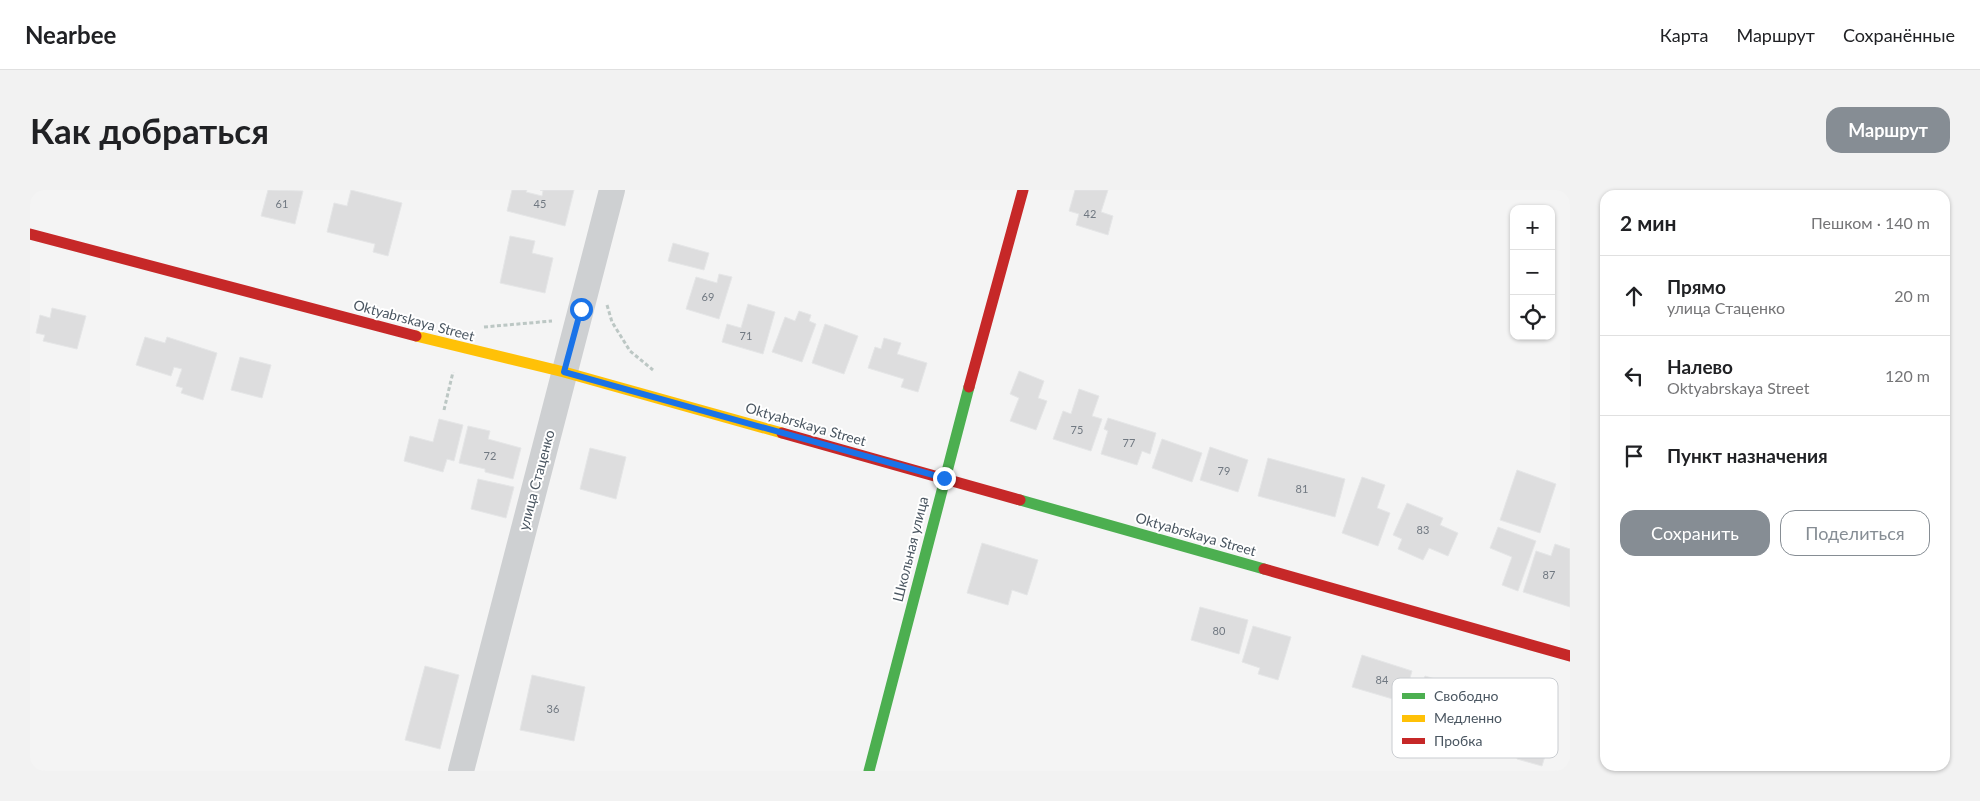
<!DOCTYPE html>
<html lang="ru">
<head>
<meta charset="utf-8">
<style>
  :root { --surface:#fff; --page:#f2f2f2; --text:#202124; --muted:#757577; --line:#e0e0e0; --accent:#868d94 }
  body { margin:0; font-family:Lato,sans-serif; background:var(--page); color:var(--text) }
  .controls { position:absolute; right:15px; top:15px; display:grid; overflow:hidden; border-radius:10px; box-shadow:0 1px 4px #0004 }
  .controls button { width:45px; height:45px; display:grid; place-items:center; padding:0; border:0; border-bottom:1px solid var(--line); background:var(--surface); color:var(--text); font:25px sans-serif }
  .stop { position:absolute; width:15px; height:15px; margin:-11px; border:4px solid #1a73e8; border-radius:50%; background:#fff }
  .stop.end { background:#1a73e8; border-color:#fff; box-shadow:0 1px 5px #0008 }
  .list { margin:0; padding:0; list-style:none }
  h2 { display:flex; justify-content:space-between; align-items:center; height:65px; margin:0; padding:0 20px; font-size:21px }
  h2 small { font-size:16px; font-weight:400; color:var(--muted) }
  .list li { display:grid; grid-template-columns:32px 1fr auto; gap:15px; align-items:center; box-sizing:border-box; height:80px; padding:0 20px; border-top:1px solid var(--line) }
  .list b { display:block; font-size:19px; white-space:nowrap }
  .list p { margin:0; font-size:16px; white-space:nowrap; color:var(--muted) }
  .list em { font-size:16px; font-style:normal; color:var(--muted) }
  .actions { display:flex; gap:10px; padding:15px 20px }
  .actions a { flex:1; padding:11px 0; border:1px solid var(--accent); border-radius:15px; text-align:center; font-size:18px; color:var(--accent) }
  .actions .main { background:var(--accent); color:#fff }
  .icon { flex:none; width:28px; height:28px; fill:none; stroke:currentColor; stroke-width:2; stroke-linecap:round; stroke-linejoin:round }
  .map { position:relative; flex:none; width:1540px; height:581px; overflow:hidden; border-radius:15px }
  header { display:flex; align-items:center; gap:30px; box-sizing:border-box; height:70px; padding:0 25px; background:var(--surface); border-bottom:1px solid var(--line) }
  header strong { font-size:24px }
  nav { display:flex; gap:28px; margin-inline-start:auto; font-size:18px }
  .intro { display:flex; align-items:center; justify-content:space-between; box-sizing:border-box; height:120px; padding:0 30px }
  h1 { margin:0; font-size:35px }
  .button { padding:12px 22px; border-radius:15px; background:var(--accent); color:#fff; font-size:18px; font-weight:700 }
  main { display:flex; gap:30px; padding:0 30px }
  aside { flex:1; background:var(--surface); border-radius:15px; box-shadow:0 1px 4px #0004 }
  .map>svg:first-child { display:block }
  .building { fill:#ddddde; stroke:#e5e6e7 }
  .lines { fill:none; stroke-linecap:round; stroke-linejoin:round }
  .path { stroke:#bcc7c4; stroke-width:3; stroke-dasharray:4 2.5; stroke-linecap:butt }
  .street { stroke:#ced0d2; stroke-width:26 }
  .fast { stroke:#4caf50; stroke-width:11 }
  .slow { stroke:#ffc107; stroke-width:11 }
  .jam { stroke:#c62828; stroke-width:11 }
  .route { stroke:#1a73e8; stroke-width:6 }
  .labels { text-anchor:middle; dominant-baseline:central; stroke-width:4; stroke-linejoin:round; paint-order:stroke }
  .number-label { font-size:11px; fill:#707881 }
  .street-label { font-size:14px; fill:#4a5661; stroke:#fff }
  .key { fill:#fff; stroke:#c9ccd0; stroke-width:1 }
  .key-label { font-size:14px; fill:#4a5661 }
</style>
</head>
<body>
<header>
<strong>Nearbee</strong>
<nav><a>Карта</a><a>Маршрут</a><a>Сохранённые</a></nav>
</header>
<div class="intro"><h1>Как добраться</h1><a class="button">Маршрут</a></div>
<main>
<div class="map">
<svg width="1540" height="581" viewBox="0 0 1540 581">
  <rect width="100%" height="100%" fill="#f4f4f4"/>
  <!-- building -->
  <g class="building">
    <path d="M238,0L273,1L265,34L231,26Z"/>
    <path d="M321,0L372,13L358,66L343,62L345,54L297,42L304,13L317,16Z"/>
    <path d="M482,0H497L496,2L512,6L513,1L510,0H544L535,36L477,21Z"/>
    <path d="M1045,0H1078L1071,22L1083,26L1078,45L1046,35L1049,24L1039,21Z"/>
    <path d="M480,46L505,51L502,63L523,68L515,103L470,93Z"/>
    <path d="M643,53L679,63L674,80L638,71Z"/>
    <path d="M689,84L702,87L689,129L656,119L666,87L687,93Z"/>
    <path d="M718,114L745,122L733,164L692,152L697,134L711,138Z"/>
    <path d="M22,118L56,126L47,159L13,151L15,145L6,143L10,125L20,128Z"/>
    <path d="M769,121L781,125L779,131L786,134L772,172L742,162L755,127L765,131Z"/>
    <path d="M795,134L828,146L814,184L782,173Z"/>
    <path d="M115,147L135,153L137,147L187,163L173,210L151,203L153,198L146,196L152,179L144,177L141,186L106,175Z"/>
    <path d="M854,148L871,153L867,164L897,173L888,202L871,197L874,189L838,178L845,157L851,159Z"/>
    <path d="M210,167L241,175L232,208L201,200Z"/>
    <path d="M989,181L1014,191L1008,208L1017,211L1006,240L980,231L989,208L980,204Z"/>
    <path d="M1049,199L1069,206L1062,226L1072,229L1061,261L1023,249L1033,221L1041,224Z"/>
    <path d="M1078,228L1126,243L1120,264L1112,261L1107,275L1071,264L1078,241L1074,239Z"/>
    <path d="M409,229L433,235L424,271L417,269L413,282L374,271L380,246L403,252Z"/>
    <path d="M438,236L460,241L458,249L491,258L483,289L455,282V279L429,273Z"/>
    <path d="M1132,249L1172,263L1162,292L1122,278Z"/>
    <path d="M1180,257L1218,270L1208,302L1170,290Z"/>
    <path d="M560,258L596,267L586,309L550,299Z"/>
    <path d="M1238,268L1315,289L1305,327L1228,306Z"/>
    <path d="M1487,280L1526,294L1510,343L1470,330Z"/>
    <path d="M1332,287L1355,295L1347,318L1360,323L1348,356L1312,343Z"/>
    <path d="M448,289L484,297L476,328L441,319Z"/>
    <path d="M1377,313L1413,328L1410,335L1428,343L1418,366L1399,358L1393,370L1368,359L1372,349L1363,345Z"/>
    <path d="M1468,337L1506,351L1488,401L1472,395L1482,367L1460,358Z"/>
    <path d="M952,353L1008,370L997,405L982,400L978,415L937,403Z"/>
    <path d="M1525,354L1540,359V417L1493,402L1506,361L1521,366Z"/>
    <path d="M1170,417L1218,430L1209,464L1161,450Z"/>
    <path d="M1223,436L1261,447L1248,490L1228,484L1230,478L1212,472Z"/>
    <path d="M1332,465L1382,481L1373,512L1322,497Z"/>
    <path d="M395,476L429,485L410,559L375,550Z"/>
    <path d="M502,485L555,497L544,551L490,540Z"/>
    <path d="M1395,486L1438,499L1423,549L1380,536Z"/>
    <path d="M1490,516L1527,527L1512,576L1487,569L1492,554L1479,550Z"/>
  </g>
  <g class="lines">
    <!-- path -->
    <g class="path">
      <path d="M577,115L582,132L600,161L623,180"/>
      <path d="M454,137L522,131"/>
      <path d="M414,220L423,182"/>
    </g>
    <!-- street -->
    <path class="street" d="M431,581L582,0"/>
    <!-- fast -->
    <g class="fast">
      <path d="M990,310L1234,379"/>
      <path d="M839,581L939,197"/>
    </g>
    <!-- slow -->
    <path class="slow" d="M386,146L534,182L752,243"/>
    <!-- jam -->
    <g class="jam">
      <path d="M0,44L386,146"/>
      <path d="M939,197L993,0"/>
      <path d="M752,243L990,310"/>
      <path d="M1234,379L1540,466"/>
    </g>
  </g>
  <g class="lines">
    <!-- route -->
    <path class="route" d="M551,119L534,182L914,288"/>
  </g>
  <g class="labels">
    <!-- number labels -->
    <g class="number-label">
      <text x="252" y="13">61</text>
      <text x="510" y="13">45</text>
      <text x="1060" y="23">42</text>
      <text x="678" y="106">69</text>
      <text x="716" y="145">71</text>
      <text x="1047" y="239">75</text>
      <text x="1099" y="252">77</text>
      <text x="460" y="265">72</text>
      <text x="1194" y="280">79</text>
      <text x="1272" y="298">81</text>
      <text x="1393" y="339">83</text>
      <text x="1519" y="384">87</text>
      <text x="1189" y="440">80</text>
      <text x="1352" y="489">84</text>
      <text x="523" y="518">36</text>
    </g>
    <!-- street labels -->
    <g class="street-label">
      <text transform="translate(384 130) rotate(15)">Oktyabrskaya Street</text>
      <text transform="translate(776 234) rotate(16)">Oktyabrskaya Street</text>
      <text transform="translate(506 290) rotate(-75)">улица Стаценко</text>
      <text transform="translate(1166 344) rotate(16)">Oktyabrskaya Street</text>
      <text transform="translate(880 359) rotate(-76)">Школьная улица</text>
    </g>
  </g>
  <!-- legend -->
  <rect x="1362" y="488" width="166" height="80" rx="8" class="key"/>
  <rect x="1372" y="503" width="23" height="6" fill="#4caf50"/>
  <rect x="1372" y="525" width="23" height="7" fill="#ffc107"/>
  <rect x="1372" y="548" width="23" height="6" fill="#c62828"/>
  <g class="key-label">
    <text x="1404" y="511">Свободно</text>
    <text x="1404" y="533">Медленно</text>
    <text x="1404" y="556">Пробка</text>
  </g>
</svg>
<div class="controls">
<button>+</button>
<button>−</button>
<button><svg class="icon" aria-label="locate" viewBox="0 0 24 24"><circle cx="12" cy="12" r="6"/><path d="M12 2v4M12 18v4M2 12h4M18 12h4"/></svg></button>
</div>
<div class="stop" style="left:551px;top:119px"></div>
<div class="stop end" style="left:914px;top:288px"></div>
</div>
<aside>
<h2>2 мин<small>Пешком · 140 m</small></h2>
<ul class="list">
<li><svg class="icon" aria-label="ahead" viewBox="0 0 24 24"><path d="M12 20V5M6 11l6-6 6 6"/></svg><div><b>Прямо</b><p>улица Стаценко</p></div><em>20 m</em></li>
<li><svg class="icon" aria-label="left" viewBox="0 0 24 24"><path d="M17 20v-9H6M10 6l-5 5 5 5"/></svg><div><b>Налево</b><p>Oktyabrskaya Street</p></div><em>120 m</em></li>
<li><svg class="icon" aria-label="arrive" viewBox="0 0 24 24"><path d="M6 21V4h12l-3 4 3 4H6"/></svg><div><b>Пункт назначения</b></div></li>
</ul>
<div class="actions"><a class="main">Сохранить</a><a>Поделиться</a></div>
</aside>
</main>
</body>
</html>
